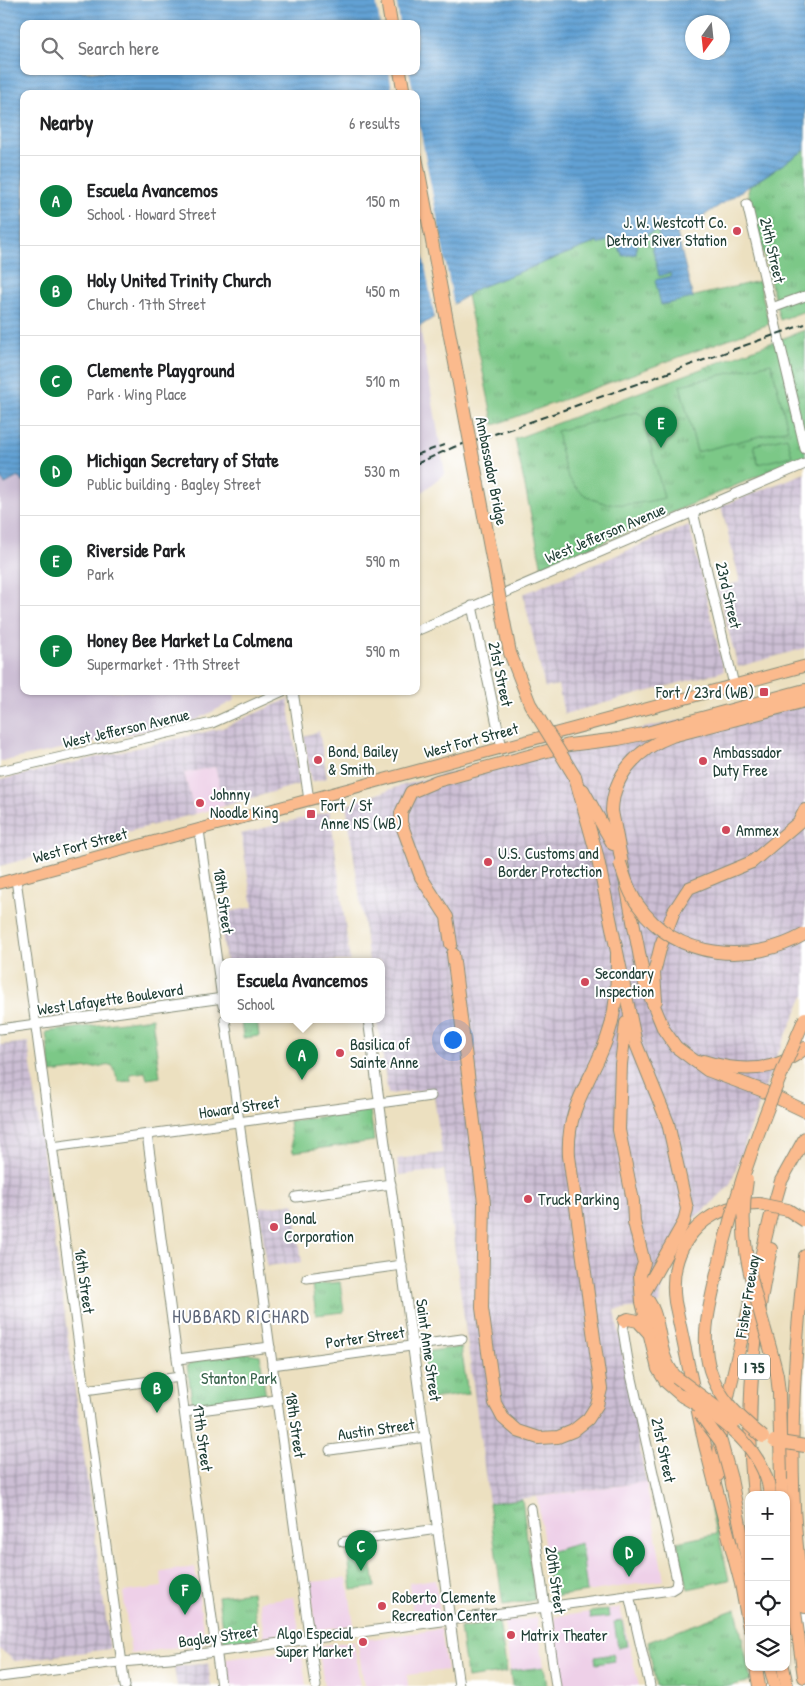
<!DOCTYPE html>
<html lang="en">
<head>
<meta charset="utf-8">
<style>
  :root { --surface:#fff; --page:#f2f2f2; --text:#202124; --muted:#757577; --line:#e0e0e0; --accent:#0b8043 }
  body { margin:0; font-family:"Patrick Hand",sans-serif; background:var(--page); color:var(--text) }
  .controls { position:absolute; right:15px; bottom:15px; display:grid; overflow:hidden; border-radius:10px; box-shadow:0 1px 4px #0004 }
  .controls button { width:45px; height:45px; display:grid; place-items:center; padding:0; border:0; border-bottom:1px solid var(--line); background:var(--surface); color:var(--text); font:25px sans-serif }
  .compass { position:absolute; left:685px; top:15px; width:45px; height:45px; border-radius:50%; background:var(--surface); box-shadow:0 1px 4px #0004; rotate:195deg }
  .you { position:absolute; left:452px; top:1039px; width:18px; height:18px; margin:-12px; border:4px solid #fff; border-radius:50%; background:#1a73e8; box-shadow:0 0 0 8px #1a73e833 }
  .badge { display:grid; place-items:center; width:32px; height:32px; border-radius:50%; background:var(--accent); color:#fff; font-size:16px; font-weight:700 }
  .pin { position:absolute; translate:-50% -41px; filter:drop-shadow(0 1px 2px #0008) }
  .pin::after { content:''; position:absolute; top:26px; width:18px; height:15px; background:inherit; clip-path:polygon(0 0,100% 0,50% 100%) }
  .popup { position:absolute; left:220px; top:958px; width:165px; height:65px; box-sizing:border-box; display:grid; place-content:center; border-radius:10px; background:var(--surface); filter:drop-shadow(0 1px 4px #0005); font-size:16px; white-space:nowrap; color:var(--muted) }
  .popup b { font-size:19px; color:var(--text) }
  .popup::after { content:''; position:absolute; left:50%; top:100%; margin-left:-10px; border:10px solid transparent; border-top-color:var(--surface) }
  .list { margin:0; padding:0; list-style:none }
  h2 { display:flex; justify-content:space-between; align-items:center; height:65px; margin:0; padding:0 20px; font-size:21px }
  h2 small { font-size:16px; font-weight:400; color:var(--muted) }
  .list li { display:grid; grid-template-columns:32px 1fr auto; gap:15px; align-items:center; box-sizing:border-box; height:90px; padding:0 20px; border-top:1px solid var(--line) }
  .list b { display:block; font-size:19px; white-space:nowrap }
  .list p { margin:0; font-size:16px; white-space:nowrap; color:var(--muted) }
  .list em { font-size:16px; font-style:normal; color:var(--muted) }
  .icon { flex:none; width:28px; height:28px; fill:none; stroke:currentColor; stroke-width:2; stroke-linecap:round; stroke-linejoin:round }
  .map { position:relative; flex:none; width:805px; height:1686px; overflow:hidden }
  .search { position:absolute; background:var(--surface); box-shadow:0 1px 4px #0004; left:20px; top:20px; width:400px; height:55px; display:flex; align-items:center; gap:12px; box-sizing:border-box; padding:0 18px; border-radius:10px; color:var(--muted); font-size:19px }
  .panel { position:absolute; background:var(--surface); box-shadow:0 1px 4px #0004; left:20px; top:90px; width:400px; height:605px; border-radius:10px }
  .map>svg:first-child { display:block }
  .built { fill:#eed0e8 }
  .industrial { fill:url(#industrial-grid) }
  .railway { fill:#ccbed4 }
  .grass { fill:url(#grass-tufts); stroke:#4e825e }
  .pitch { fill:#7cc887; stroke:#4e825e }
  .water { fill:url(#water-rules); stroke:#406f84; fill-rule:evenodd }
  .pier { fill:#ece0c0 }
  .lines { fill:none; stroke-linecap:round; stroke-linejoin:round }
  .minor-casing { stroke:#868e7a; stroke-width:11 }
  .major-casing { stroke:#868e7a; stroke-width:13 }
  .highway-casing { stroke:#868e7a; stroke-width:14 }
  .minor { stroke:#fff; stroke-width:9 }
  .major { stroke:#fbba8d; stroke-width:11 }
  .highway { stroke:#fbba8d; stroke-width:12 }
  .rail { stroke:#1f3d34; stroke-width:2; stroke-dasharray:8 4; stroke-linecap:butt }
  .highway-bridge-casing { stroke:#868e7a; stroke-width:14; stroke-linecap:butt }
  .highway-bridge { stroke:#fbba8d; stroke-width:12 }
  .poi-dot { fill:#d1495b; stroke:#fff; stroke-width:2 }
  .labels { text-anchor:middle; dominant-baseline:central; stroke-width:4; stroke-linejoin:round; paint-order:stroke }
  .shield { fill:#fff; stroke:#627771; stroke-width:1 }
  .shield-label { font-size:15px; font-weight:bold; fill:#1f3d34 }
  .poi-label { font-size:16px; fill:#1f3d34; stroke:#fff; text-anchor:start }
  .street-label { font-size:16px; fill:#1f3d34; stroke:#fff }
  .park-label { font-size:16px; fill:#366049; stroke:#fff }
  .neighbourhood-label { font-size:18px; letter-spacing:1px; fill:#5b6477; stroke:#fff }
</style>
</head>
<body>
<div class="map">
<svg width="805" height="1686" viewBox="0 0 805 1686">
  <defs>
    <pattern id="industrial-grid" width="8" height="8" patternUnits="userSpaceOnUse" patternTransform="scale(1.25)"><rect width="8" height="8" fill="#ccbed4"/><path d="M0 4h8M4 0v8" fill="none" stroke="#a59cad"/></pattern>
    <pattern id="grass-tufts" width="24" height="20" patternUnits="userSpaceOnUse" patternTransform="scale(1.25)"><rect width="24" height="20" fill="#7cc887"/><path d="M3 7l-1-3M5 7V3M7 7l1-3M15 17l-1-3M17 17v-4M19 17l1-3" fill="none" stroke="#65a46f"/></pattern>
    <pattern id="water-rules" width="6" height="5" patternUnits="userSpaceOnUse" patternTransform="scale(1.25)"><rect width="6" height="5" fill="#62a1d4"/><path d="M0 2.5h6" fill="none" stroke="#5084ad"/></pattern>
  </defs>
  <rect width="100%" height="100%" fill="#fff"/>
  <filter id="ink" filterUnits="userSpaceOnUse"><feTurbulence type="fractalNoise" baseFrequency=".02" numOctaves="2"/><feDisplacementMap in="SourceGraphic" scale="10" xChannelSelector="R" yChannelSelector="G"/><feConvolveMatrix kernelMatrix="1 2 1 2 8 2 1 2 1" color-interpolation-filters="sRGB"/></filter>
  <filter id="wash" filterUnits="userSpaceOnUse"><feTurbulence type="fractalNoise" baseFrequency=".0096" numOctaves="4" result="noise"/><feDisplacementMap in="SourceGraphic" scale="20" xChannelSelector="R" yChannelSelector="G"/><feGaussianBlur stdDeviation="1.12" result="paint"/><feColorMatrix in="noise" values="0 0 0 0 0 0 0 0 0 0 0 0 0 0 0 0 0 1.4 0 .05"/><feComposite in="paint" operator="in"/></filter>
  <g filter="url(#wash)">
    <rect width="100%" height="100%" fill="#ece0c0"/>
    <!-- built -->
    <g class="built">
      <path d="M215,767L225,806L195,814L184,773Z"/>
      <path d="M646,1482L664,1580L552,1597L537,1497Z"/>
      <path d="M195,1567L205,1643L131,1654L123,1592L162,1587L161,1572Z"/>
      <path d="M347,1578L354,1625L316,1630L310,1582Z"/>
      <path d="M435,1579L440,1613L413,1617L409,1583Z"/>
      <path d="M294,1597L299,1631L264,1636L259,1601Z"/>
      <path d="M620,1608L639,1686H563L554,1617Z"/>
      <path d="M537,1618L544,1667L510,1671L504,1622Z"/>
      <path d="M441,1629L447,1670L407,1675L408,1686H364L357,1641Z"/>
      <path d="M354,1641L360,1686H324L318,1646Z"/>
      <path d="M301,1649L306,1686H230L226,1659Z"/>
    </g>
    <!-- industrial -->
    <g class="industrial">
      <path d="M805,473V648L738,667L717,588L740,582L721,506Z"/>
      <path d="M689,525L724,671L564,714L558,685L545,688L523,594Z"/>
      <path d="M805,694V994L777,1055L730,1185L708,1207L689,1222L663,1270L660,1304L615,1310L646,1482L489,1503L444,1170L399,1175L397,1159L442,1153L433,1089L388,1094L377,1019H381V961H369L347,810L349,804L400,786L570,740L611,735Z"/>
      <path d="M288,699L300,784L225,806L215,767L184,773L195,814L0,866V780L222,728Z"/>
      <path d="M319,731L327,778L311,782L304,736Z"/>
      <path d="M330,811L350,961H226L219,914L253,907L241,834Z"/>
      <path d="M28,1042L110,1649L15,1661L0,1649V1045Z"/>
      <path d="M294,1203L302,1262L267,1266L259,1208Z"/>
      <path d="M208,1663L211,1686H177L174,1667Z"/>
    </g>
    <!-- railway -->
    <g class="railway">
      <path d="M420,327L445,473L416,497V329Z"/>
      <path d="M18,477L24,483V691H234L235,700L196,720L0,762V478L5,484Z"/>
    </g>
    <!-- grass -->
    <g class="grass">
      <path d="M805,150V311L780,320L748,192L750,186Z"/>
      <path d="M657,230L659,237V276L670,273L671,276L661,304L759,281L769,324L494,425L467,295L478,288L597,242L599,244L615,237L623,256L635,254L637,239Z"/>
      <path d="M805,330V456L542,568L515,439Z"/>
      <path d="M152,1018L160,1077L147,1079L145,1072L130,1074L131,1081L119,1082L112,1065L51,1073L46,1032Z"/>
      <path d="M257,1019L259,1036L243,1038L241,1021Z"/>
      <path d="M370,1110L374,1141L293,1152L289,1121Z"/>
      <path d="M340,1282L344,1312L316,1315L312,1285Z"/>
      <path d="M461,1347L468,1394L430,1399L423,1352Z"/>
      <path d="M248,1353L260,1355L266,1398L193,1408L187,1365L197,1360Z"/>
      <path d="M708,1497L715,1518L729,1580L688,1589L677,1542L716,1534Z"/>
      <path d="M522,1499L535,1600L503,1605L489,1503Z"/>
      <path d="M581,1543L587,1592L552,1597L545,1553Z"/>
      <path d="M369,1544L375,1587L352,1590L347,1547Z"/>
      <path d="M252,1592L258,1638L224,1643L218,1596Z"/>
      <path d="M736,1609L751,1681L730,1686H656L648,1642Z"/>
      <path d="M608,1610L609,1617L590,1619L589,1612Z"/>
      <path d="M622,1621L627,1646L618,1648L614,1622Z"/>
      <path d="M499,1622L507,1672L467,1678L460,1628Z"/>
      <path d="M613,1654L615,1661L596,1664L595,1657Z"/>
      <path d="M544,1667L547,1686H512L510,1671Z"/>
    </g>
    <!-- pitch -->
    <g class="pitch">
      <path d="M771,363L788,429L697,452L680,385Z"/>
      <path d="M637,412L643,416L664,498C631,506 588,513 568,476C562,462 560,445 557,431Z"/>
      <path d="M787,437L792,456L758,464L754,445Z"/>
    </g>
    <!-- water -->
    <path class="water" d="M0,0H805V150L677,233L693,298L661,305L655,280L671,276L670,273L659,276L651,242L659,237L657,230L637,239L636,254L623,256L614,238L598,245L597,242L478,288L416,329V94H24V483L18,477L5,484L0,478ZM692,22H722V52H692ZM24,24H416V71H24Z"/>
    <!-- pier -->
    <g class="pier">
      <path d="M376,0H396L400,24H380Z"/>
      <path d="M389,71H409L414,94H393Z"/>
      <path d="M416,108L454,306L435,319L416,217Z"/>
    </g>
  </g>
  <g filter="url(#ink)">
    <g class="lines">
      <!-- minor casing -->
      <g class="minor-casing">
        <g id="minor">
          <path d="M747,204L805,449"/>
          <path d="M772,308L805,296"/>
          <path d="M693,512L734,685"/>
          <path d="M472,606L502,748"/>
          <path d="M416,631L805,464"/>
          <path d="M293,691L309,800"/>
          <path d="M0,771L212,723L283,691"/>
          <path d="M199,830L223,1006"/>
          <path d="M16,879L125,1686"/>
          <path d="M225,1019L316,1686"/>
          <path d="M368,1019L459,1686"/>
          <path d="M0,1029L223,998"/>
          <path d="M147,1134L221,1686"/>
          <path d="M52,1147L431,1096"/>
          <path d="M296,1197L391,1184"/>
          <path d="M307,1278L402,1265"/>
          <path d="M178,1359L270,1347"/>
          <path d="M272,1365L462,1339"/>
          <path d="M85,1390L180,1377"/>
          <path d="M185,1412L277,1400"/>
          <path d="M330,1450L426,1437"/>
          <path d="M531,1508L556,1686"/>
          <path d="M343,1542L438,1529"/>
          <path d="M629,1595L650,1686"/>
          <path d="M0,1677L109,1663L170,1658L671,1590L676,1587L677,1580L628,1361L623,1330L624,1321"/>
        </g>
      </g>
      <!-- major casing -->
      <g class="major-casing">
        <path id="major" d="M0,883L805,666"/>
      </g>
      <!-- highway casing -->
      <g class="highway-casing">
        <g id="highway">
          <path d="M387,0L391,24"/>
          <path d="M400,71L404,94"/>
          <path d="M805,701L672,736C639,748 613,774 612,811L645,984L664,1030L676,1047L707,1070L761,1090L805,1111"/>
          <path d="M575,777L597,855L636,1044L668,1123L687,1209L684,1222L643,1295"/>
          <path d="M583,790L613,844"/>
          <path d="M451,944L447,917L421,877L401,823V813L411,792L437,781L569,745L618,739L643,734L805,690"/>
          <path d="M453,954L484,1203L482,1308L495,1403L503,1418L518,1431L539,1438L558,1437L573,1431L588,1419L597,1405L601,1389L569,1156C566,1106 592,1081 607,1038C617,1011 617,984 617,955"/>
          <path d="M656,1001L654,973L661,945L674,911L689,888L752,862L799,822L805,810"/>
          <path d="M626,1023L621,1064L619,1130L633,1201L634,1222L644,1263L640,1275L642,1302L658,1369L666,1382L682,1396"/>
          <path d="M703,1061C738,1072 776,1073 805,1048"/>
          <path d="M805,1256C792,1373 785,1491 805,1607"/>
          <path d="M643,1295C664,1313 654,1353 676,1377"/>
          <path d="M624,1321L628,1319L638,1321L648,1332"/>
          <path d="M718,1475L720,1437L729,1392L770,1219L781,1181L805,1138"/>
          <path d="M731,1479L749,1570"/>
          <path d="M781,1480L782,1495"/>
          <path d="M768,1483L770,1495"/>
          <path d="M754,1495C745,1413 753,1329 771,1249"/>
          <path d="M786,1547L804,1677"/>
          <path d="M749,1628L741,1584L705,1445L675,1302C667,1247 702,1204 759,1204"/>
          <path d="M756,1667L759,1686"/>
          <path d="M770,1667L775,1686"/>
          <path d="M783,1667L787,1686"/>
        </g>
      </g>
      <!-- minor -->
      <use href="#minor" class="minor"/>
      <!-- major -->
      <use href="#major" class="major"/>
      <!-- highway -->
      <use href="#highway" class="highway"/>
      <!-- rail -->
      <g class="rail">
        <path d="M416,455L444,445"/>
        <path d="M416,464L454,447L516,427L805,324"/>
      </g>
      <!-- highway-bridge casing -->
      <g class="highway-bridge-casing">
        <g id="highway-bridge">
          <path d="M416,157L510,653L530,704L575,777"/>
          <path d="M620,863C625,878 629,893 638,905C676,960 751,965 805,934"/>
          <path d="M747,1180C734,1253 761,1305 777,1375L779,1393L781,1480"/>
          <path d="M759,1204L788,1210L805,1221"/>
          <path d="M676,1377L736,1422"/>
          <path d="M682,1396C718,1416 756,1442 768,1483"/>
          <path d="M700,1414L721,1442L731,1479"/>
          <path d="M763,1437C741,1418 719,1400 710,1370C700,1338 710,1304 717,1273C736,1184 769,1101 805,1018"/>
          <path d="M774,1441L805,1446"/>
        </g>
      </g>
      <!-- highway-bridge -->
      <use href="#highway-bridge" class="highway-bridge"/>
    </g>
  </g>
  <!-- markers -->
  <g class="poi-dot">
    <circle cx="737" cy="231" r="5"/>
    <rect x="759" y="687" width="10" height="10" rx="2.5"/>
    <circle cx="318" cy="760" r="5"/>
    <circle cx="703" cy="761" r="5"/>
    <circle cx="200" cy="803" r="5"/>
    <rect x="306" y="809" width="10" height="10" rx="2.5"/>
    <circle cx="726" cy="830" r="5"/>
    <circle cx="488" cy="862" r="5"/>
    <circle cx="585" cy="982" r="5"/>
    <circle cx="340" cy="1053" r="5"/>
    <circle cx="528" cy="1199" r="5"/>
    <circle cx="274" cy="1227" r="5"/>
    <circle cx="382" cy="1606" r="5"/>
    <circle cx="511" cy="1635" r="5"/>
    <circle cx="363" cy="1642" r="5"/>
  </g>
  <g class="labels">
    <!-- shield labels -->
    <rect class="shield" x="738" y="1354.5" width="32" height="25" rx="4"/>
    <g class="shield-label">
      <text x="754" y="1367">I 75</text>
    </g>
    <!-- poi labels -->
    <g class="poi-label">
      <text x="727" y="222" text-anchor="end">J. W. Westcott Co.<tspan x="727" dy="18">Detroit River Station</tspan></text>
      <text x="754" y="692" text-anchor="end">Fort / 23rd (WB)</text>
      <text x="328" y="751">Bond, Bailey<tspan x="328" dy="18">&amp; Smith</tspan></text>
      <text x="713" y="752">Ambassador<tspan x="713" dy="18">Duty Free</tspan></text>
      <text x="210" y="794">Johnny<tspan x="210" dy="18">Noodle King</tspan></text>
      <text x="321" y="805">Fort / St<tspan x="321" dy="18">Anne NS (WB)</tspan></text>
      <text x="736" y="830">Ammex</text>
      <text x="498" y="853">U.S. Customs and<tspan x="498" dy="18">Border Protection</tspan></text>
      <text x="595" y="973">Secondary<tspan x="595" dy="18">Inspection</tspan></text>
      <text x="350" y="1044">Basilica of<tspan x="350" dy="18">Sainte Anne</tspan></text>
      <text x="538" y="1199">Truck Parking</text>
      <text x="284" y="1218">Bonal<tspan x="284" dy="18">Corporation</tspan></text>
      <text x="392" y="1597">Roberto Clemente<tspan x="392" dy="18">Recreation Center</tspan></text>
      <text x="353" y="1633" text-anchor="end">Algo Especial<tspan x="353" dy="18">Super Market</tspan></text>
      <text x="521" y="1635">Matrix Theater</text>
    </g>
    <!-- street labels -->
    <g class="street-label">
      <text transform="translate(773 250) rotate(77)">24th Street</text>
      <text transform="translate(492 471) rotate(79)">Ambassador Bridge</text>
      <text transform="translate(605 533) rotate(-23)">West Jefferson Avenue</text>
      <text transform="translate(729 595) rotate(77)">23rd Street</text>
      <text transform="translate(501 674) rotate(78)">21st Street</text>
      <text transform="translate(126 728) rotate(-13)">West Jefferson Avenue</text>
      <text transform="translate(471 740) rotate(-15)">West Fort Street</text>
      <text transform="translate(80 845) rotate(-15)">West Fort Street</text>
      <text transform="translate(224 901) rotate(82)">18th Street</text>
      <text transform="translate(110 999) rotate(-8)">West Lafayette Boulevard</text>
      <text transform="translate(239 1107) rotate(-8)">Howard Street</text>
      <text transform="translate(85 1281) rotate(82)">16th Street</text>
      <text transform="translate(747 1296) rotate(-81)">Fisher Freeway</text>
      <text transform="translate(365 1337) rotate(-8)">Porter Street</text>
      <text transform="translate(429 1350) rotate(82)">Saint Anne Street</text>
      <text transform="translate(296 1425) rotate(82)">18th Street</text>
      <text transform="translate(376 1429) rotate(-8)">Austin Street</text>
      <text transform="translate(203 1438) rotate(82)">17th Street</text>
      <text transform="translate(664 1450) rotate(78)">21st Street</text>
      <text transform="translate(556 1580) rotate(82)">20th Street</text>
      <text transform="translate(218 1636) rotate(-8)">Bagley Street</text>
    </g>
    <!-- park labels -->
    <g class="park-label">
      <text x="239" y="1378">Stanton Park</text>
    </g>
    <!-- neighbourhood labels -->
    <g class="neighbourhood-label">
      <text x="241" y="1316">HUBBARD RICHARD</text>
    </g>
  </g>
</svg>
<div class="controls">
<button>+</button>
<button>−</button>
<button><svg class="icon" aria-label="locate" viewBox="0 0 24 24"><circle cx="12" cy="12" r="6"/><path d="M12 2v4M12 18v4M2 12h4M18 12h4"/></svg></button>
<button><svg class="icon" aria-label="layers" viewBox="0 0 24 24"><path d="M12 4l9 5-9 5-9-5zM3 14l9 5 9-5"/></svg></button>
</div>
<svg class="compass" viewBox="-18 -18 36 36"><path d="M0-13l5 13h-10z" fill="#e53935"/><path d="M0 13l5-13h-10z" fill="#757577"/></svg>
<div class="you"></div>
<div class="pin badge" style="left:302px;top:1080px">A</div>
<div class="popup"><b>Escuela Avancemos</b>School</div>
<div class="pin badge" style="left:157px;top:1413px">B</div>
<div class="pin badge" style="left:361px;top:1571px">C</div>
<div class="pin badge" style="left:629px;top:1577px">D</div>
<div class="pin badge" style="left:661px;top:448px">E</div>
<div class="pin badge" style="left:185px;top:1615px">F</div>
<div class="search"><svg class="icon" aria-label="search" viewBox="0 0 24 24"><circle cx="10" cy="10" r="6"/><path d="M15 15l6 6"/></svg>Search here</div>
<section class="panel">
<h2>Nearby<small>6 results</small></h2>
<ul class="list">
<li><span class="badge">A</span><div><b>Escuela Avancemos</b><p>School · Howard Street</p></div><em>150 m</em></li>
<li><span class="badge">B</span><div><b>Holy United Trinity Church</b><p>Church · 17th Street</p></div><em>450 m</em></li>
<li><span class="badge">C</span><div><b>Clemente Playground</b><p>Park · Wing Place</p></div><em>510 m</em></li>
<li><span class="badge">D</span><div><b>Michigan Secretary of State</b><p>Public building · Bagley Street</p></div><em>530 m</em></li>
<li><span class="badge">E</span><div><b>Riverside Park</b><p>Park</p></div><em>590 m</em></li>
<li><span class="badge">F</span><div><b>Honey Bee Market La Colmena</b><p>Supermarket · 17th Street</p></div><em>590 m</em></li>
</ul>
</section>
</div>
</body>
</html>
